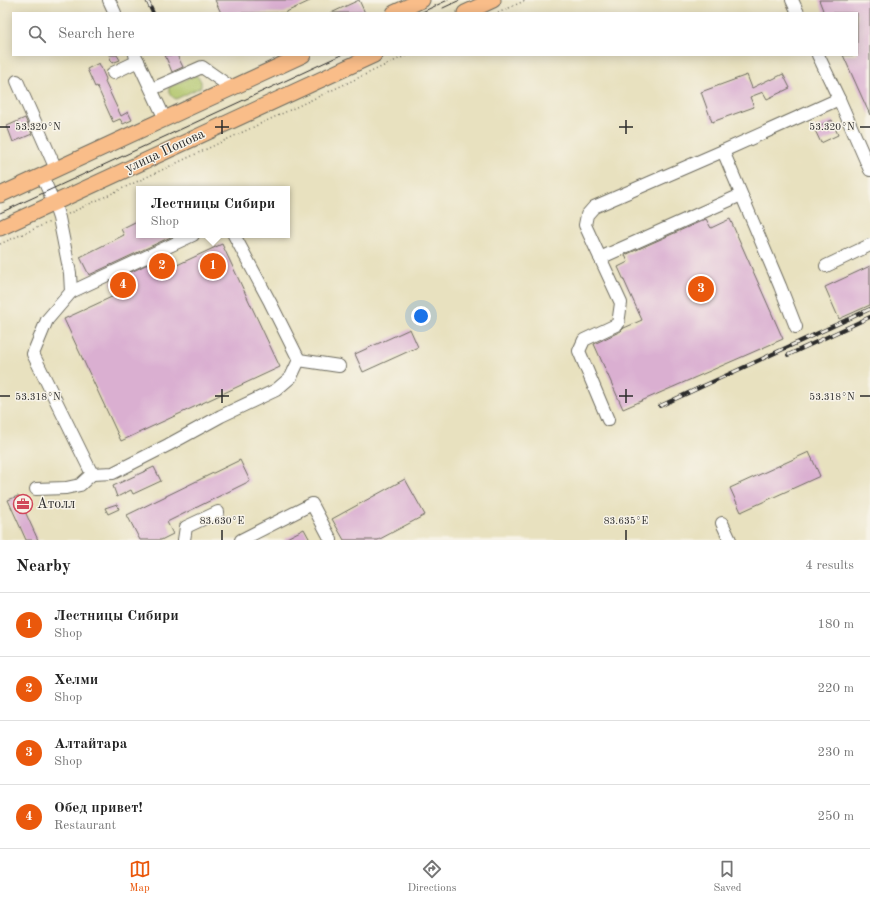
<!DOCTYPE html>
<html lang="en">
<head>
<meta charset="utf-8">
<style>
  :root { --surface:#fff; --page:#f6f6f6; --text:#222; --muted:#767676; --line:#e0e0e0; --accent:#ea580c }
  body { margin:0; font-family:"Old Standard TT",serif; background:var(--page); color:var(--text) }
  .you { position:absolute; left:421px; top:316px; width:14px; height:14px; margin:-10px; border:3px solid #fff; border-radius:50%; background:#1a73e8; box-shadow:0 0 0 6px #1a73e833 }
  .badge { display:grid; place-items:center; width:26px; height:26px; border-radius:50%; background:var(--accent); color:#fff; font-size:13px; font-weight:700 }
  .pin { position:absolute; translate:-50% -50%; border:2px solid #fff; box-shadow:0 1px 4px #0006 }
  .popup { position:absolute; left:136px; top:186px; width:154px; height:52px; box-sizing:border-box; display:grid; place-content:center; border-radius:0px; background:var(--surface); filter:drop-shadow(0 1px 3px #0005); font-size:13px; white-space:nowrap; color:var(--muted) }
  .popup b { font-size:15px; color:var(--text) }
  .popup::after { content:''; position:absolute; left:50%; top:100%; margin-left:-8px; border:8px solid transparent; border-top-color:var(--surface) }
  .list { margin:0; padding:0; list-style:none }
  h2 { display:flex; justify-content:space-between; align-items:center; height:52px; margin:0; padding:0 16px; font-size:17px }
  h2 small { font-size:13px; font-weight:400; color:var(--muted) }
  .list li { display:grid; grid-template-columns:26px 1fr auto; gap:12px; align-items:center; box-sizing:border-box; height:64px; padding:0 16px; border-top:1px solid var(--line) }
  .list b { display:block; font-size:15px; white-space:nowrap }
  .list p { margin:0; font-size:13px; white-space:nowrap; color:var(--muted) }
  .list em { font-size:13px; font-style:normal; color:var(--muted) }
  .icon { flex:none; width:22px; height:22px; fill:none; stroke:currentColor; stroke-width:2; stroke-linecap:round; stroke-linejoin:round }
  .map { position:relative; flex:none; width:870px; height:540px; overflow:hidden }
  .search { position:absolute; background:var(--surface); box-shadow:0 2px 10px #0003; left:12px; right:12px; top:12px; height:44px; display:flex; align-items:center; gap:10px; box-sizing:border-box; padding:0 14px; border-radius:0px; color:var(--muted); font-size:15px }
  .sheet { height:308px; background:var(--surface) }
  nav { display:flex; justify-content:space-around; align-items:center; box-sizing:border-box; height:56px; border-top:1px solid var(--line); background:var(--surface); font-size:11px; color:var(--muted) }
  nav a { display:grid; justify-items:center; gap:2px }
  nav .on { color:var(--accent) }
  .map>svg:first-child { display:block }
  .green { fill:#b0c569; stroke:#6e784a }
  .building { fill:#daafd1 }
  .lines { fill:none; stroke-linecap:round; stroke-linejoin:round }
  .minor-casing { stroke:#6d6b5f; stroke-width:14 }
  .major-casing { stroke:#6d6b5f; stroke-width:17 }
  .path { stroke:#6d6b5f; stroke-width:1.5; stroke-dasharray:1 3; stroke-linecap:butt }
  .minor { stroke:#fff; stroke-width:12 }
  .major { stroke:#f9bd89; stroke-width:15 }
  .tram { stroke:#2b2b2b; stroke-width:1 }
  .rail-casing { stroke:#2b2b2b; stroke-width:4 }
  .rail { stroke:#f7f3e8; stroke-width:2.5; stroke-dasharray:8; stroke-linecap:butt }
  .ticks { fill:none; stroke:#2b2b2b; stroke-width:1.5 }
  .labels { text-anchor:middle; dominant-baseline:central; stroke-width:3; stroke-linejoin:round; paint-order:stroke }
  .street-label { font-size:14px; fill:#2b2b2b; stroke:#f7f3e8 }
  .poi-label { font-size:14px; fill:#2b2b2b; stroke:#f7f3e8; text-anchor:start }
  .ticks-label { font-size:10px; text-anchor:middle; fill:#2b2b2b; stroke:#f7f3e8; stroke-width:3; stroke-linejoin:round; paint-order:stroke }
</style>
</head>
<body>
<div class="map">
<svg width="870" height="540" viewBox="0 0 870 540">
  <rect width="100%" height="100%" fill="#f7f3e8"/>
  <filter id="ink" filterUnits="userSpaceOnUse"><feTurbulence type="fractalNoise" baseFrequency=".025" numOctaves="2"/><feDisplacementMap in="SourceGraphic" scale="8" xChannelSelector="R" yChannelSelector="G"/><feConvolveMatrix kernelMatrix="1 2 1 2 8 2 1 2 1" color-interpolation-filters="sRGB"/></filter>
  <filter id="wash" filterUnits="userSpaceOnUse"><feTurbulence type="fractalNoise" baseFrequency=".012" numOctaves="4" result="noise"/><feDisplacementMap in="SourceGraphic" scale="16" xChannelSelector="R" yChannelSelector="G"/><feGaussianBlur stdDeviation="0.9" result="paint"/><feColorMatrix in="noise" values="0 0 0 0 0 0 0 0 0 0 0 0 0 0 0 0 0 1.4 0 .05"/><feComposite in="paint" operator="in"/></filter>
  <g filter="url(#wash)">
    <rect width="100%" height="100%" fill="#e8e1bf"/>
    <!-- green -->
    <path class="green" d="M196,75L201,81V87L176,99C171,97 168,92 169,87Z"/>
    <g id="blocks">
      <!-- building -->
      <g class="building">
        <path d="M215,0H312L284,13H221Z"/>
        <path d="M359,0L365,13H331Z"/>
        <path d="M819,0H870V115L843,55H857V13H824Z"/>
        <path d="M109,55H117L120,60L112,63Z"/>
        <path d="M165,55H177L183,67L172,72Z"/>
        <path d="M99,63L106,79L105,82L121,116L128,112L132,120L123,124L120,119L113,122L97,86L95,87L87,69Z"/>
        <path d="M783,74L790,88L767,99L763,92L750,97L754,107L712,122L701,92L747,75L752,88L770,79L771,80Z"/>
        <path d="M25,118L32,134L13,142L7,126Z"/>
        <path d="M832,120L838,135L821,143L814,128Z"/>
        <path d="M706,219L711,228L730,219L783,339L623,409L594,344L621,331L624,328L642,320L618,267L628,262L625,255Z"/>
        <path d="M139,220V235H175L89,275L80,257L124,235L121,229Z"/>
        <path d="M222,244L280,367L121,441L64,319L116,295L110,282L169,254L175,266Z"/>
        <path d="M870,266V305L839,319L825,287Z"/>
        <path d="M410,329L418,347L363,372L355,354Z"/>
        <path d="M809,452L820,476L741,512L730,488Z"/>
        <path d="M240,460L250,481L167,522L173,534L161,540H140L127,515Z"/>
        <path d="M154,467L161,481L133,494L131,490L117,497L113,486Z"/>
        <path d="M405,479L425,515L378,540H344L332,519Z"/>
        <path d="M18,496L38,540H26L8,500Z"/>
        <path d="M117,504L119,509L108,514L105,508Z"/>
        <path d="M304,529L310,540H283Z"/>
      </g>
    </g>
  </g>
  <g filter="url(#ink)">
    <use href="#blocks" fill-opacity="0" stroke="#6d6b5f" stroke-width="1"/>
    <g class="lines">
      <!-- minor casing -->
      <g class="minor-casing">
        <g id="minor">
          <path d="M109,0L115,13"/>
          <path d="M792,0L798,13"/>
          <path d="M135,55L165,119"/>
          <path d="M818,55L839,99L870,170"/>
          <path d="M113,73L138,61"/>
          <path d="M17,81L56,169"/>
          <path d="M152,89L202,67L232,88"/>
          <path d="M723,151L780,286L796,327"/>
          <path d="M600,258L741,195"/>
          <path d="M826,266L870,245"/>
          <path d="M71,292L193,235"/>
          <path d="M299,360L339,366"/>
          <path d="M608,420L579,351L584,340L618,324L621,303L585,225L587,215L594,207L723,151L839,99"/>
          <path d="M92,474L113,473L168,445L221,416L276,390L291,377L299,360L270,302L234,235"/>
          <path d="M36,489L66,488L80,485L92,474L33,354L47,320L71,292L70,273L59,218L54,203L42,176"/>
          <path d="M722,523L730,540"/>
          <path d="M184,540L186,527L218,512"/>
          <path d="M241,540L312,504L331,540"/>
        </g>
      </g>
      <!-- major casing -->
      <g class="major-casing">
        <g id="major">
          <path d="M394,13L422,0"/>
          <path d="M465,13L493,0"/>
          <path d="M0,195L303,55"/>
          <path d="M0,228L374,55"/>
        </g>
      </g>
      <!-- path -->
      <g class="path">
        <path d="M498,13L526,0"/>
        <path d="M68,214L407,55"/>
        <path d="M0,244L50,222"/>
      </g>
      <!-- minor -->
      <use href="#minor" class="minor"/>
      <!-- major -->
      <use href="#major" class="major"/>
      <!-- tram -->
      <g class="tram">
        <path d="M443,8L460,0"/>
        <path d="M420,13L448,0"/>
        <path d="M0,213L341,55"/>
      </g>
      <!-- rail casing -->
      <g class="rail-casing">
        <g id="rail">
          <path d="M147,0L153,13"/>
          <path d="M788,355L870,317"/>
          <path d="M660,406L870,309"/>
        </g>
      </g>
      <!-- rail -->
      <use href="#rail" class="rail"/>
    </g>
  </g>
  <!-- ticks -->
  <path class="ticks" d="M222,120V134M626,120V134M0,127H10M215,127H229M619,127H633M860,127H870M222,389V403M626,389V403M0,396H10M215,396H229M619,396H633M860,396H870M222,530V540M626,530V540"/>
  <!-- icons -->
  <defs>
    <g id="office-ring" transform="scale(1)"><circle r="9.5" fill="#f7f3e8" stroke="#d1495b" stroke-width="1.5"/><path d="M-6-3h4V-5.5h4V-3h4V5H-6ZM-1-4.5V-3h2v-1.5ZM-6 0V1H6V0Z" fill="#d1495b"/></g>
  </defs>
  <g fill-rule="evenodd">
    <use href="#office-ring" x="23" y="504"/>
  </g>
  <g class="labels">
    <!-- street labels -->
    <g class="street-label">
      <text transform="translate(165 151) rotate(-25)">улица Попова</text>
    </g>
    <!-- poi labels -->
    <g class="poi-label">
      <text x="37" y="504">Атолл</text>
    </g>
  </g>
  <g class="ticks-label">
    <text x="38" y="130">53.320°N</text>
    <text x="832" y="130">53.320°N</text>
    <text x="38" y="400">53.318°N</text>
    <text x="832" y="400">53.318°N</text>
    <text x="222" y="524">83.630°E</text>
    <text x="626" y="524">83.635°E</text>
  </g>
</svg>
<div class="you"></div>
<div class="pin badge" style="left:213px;top:266px">1</div>
<div class="popup"><b>Лестницы Сибири</b>Shop</div>
<div class="pin badge" style="left:162px;top:266px">2</div>
<div class="pin badge" style="left:701px;top:289px">3</div>
<div class="pin badge" style="left:123px;top:285px">4</div>
<div class="search"><svg class="icon" aria-label="search" viewBox="0 0 24 24"><circle cx="10" cy="10" r="6"/><path d="M15 15l6 6"/></svg>Search here</div>
</div>
<section class="sheet">
<h2>Nearby<small>4 results</small></h2>
<ul class="list">
<li><span class="badge">1</span><div><b>Лестницы Сибири</b><p>Shop</p></div><em>180 m</em></li>
<li><span class="badge">2</span><div><b>Хелми</b><p>Shop</p></div><em>220 m</em></li>
<li><span class="badge">3</span><div><b>Алтайтара</b><p>Shop</p></div><em>230 m</em></li>
<li><span class="badge">4</span><div><b>Обед привет!</b><p>Restaurant</p></div><em>250 m</em></li>
</ul>
</section>
<nav>
<a class="on"><svg class="icon" aria-label="map" viewBox="0 0 24 24"><path d="M3 6l6-2 6 2 6-2v14l-6 2-6-2-6 2zM9 4v14M15 6v14"/></svg>Map</a>
<a><svg class="icon" aria-label="directions" viewBox="0 0 24 24"><path d="M12 3l9 9-9 9-9-9zM9 14v-3h6M13 9l2 2-2 2"/></svg>Directions</a>
<a><svg class="icon" aria-label="saved" viewBox="0 0 24 24"><path d="M7 4h10v16l-5-4-5 4z"/></svg>Saved</a>
</nav>
</body>
</html>
